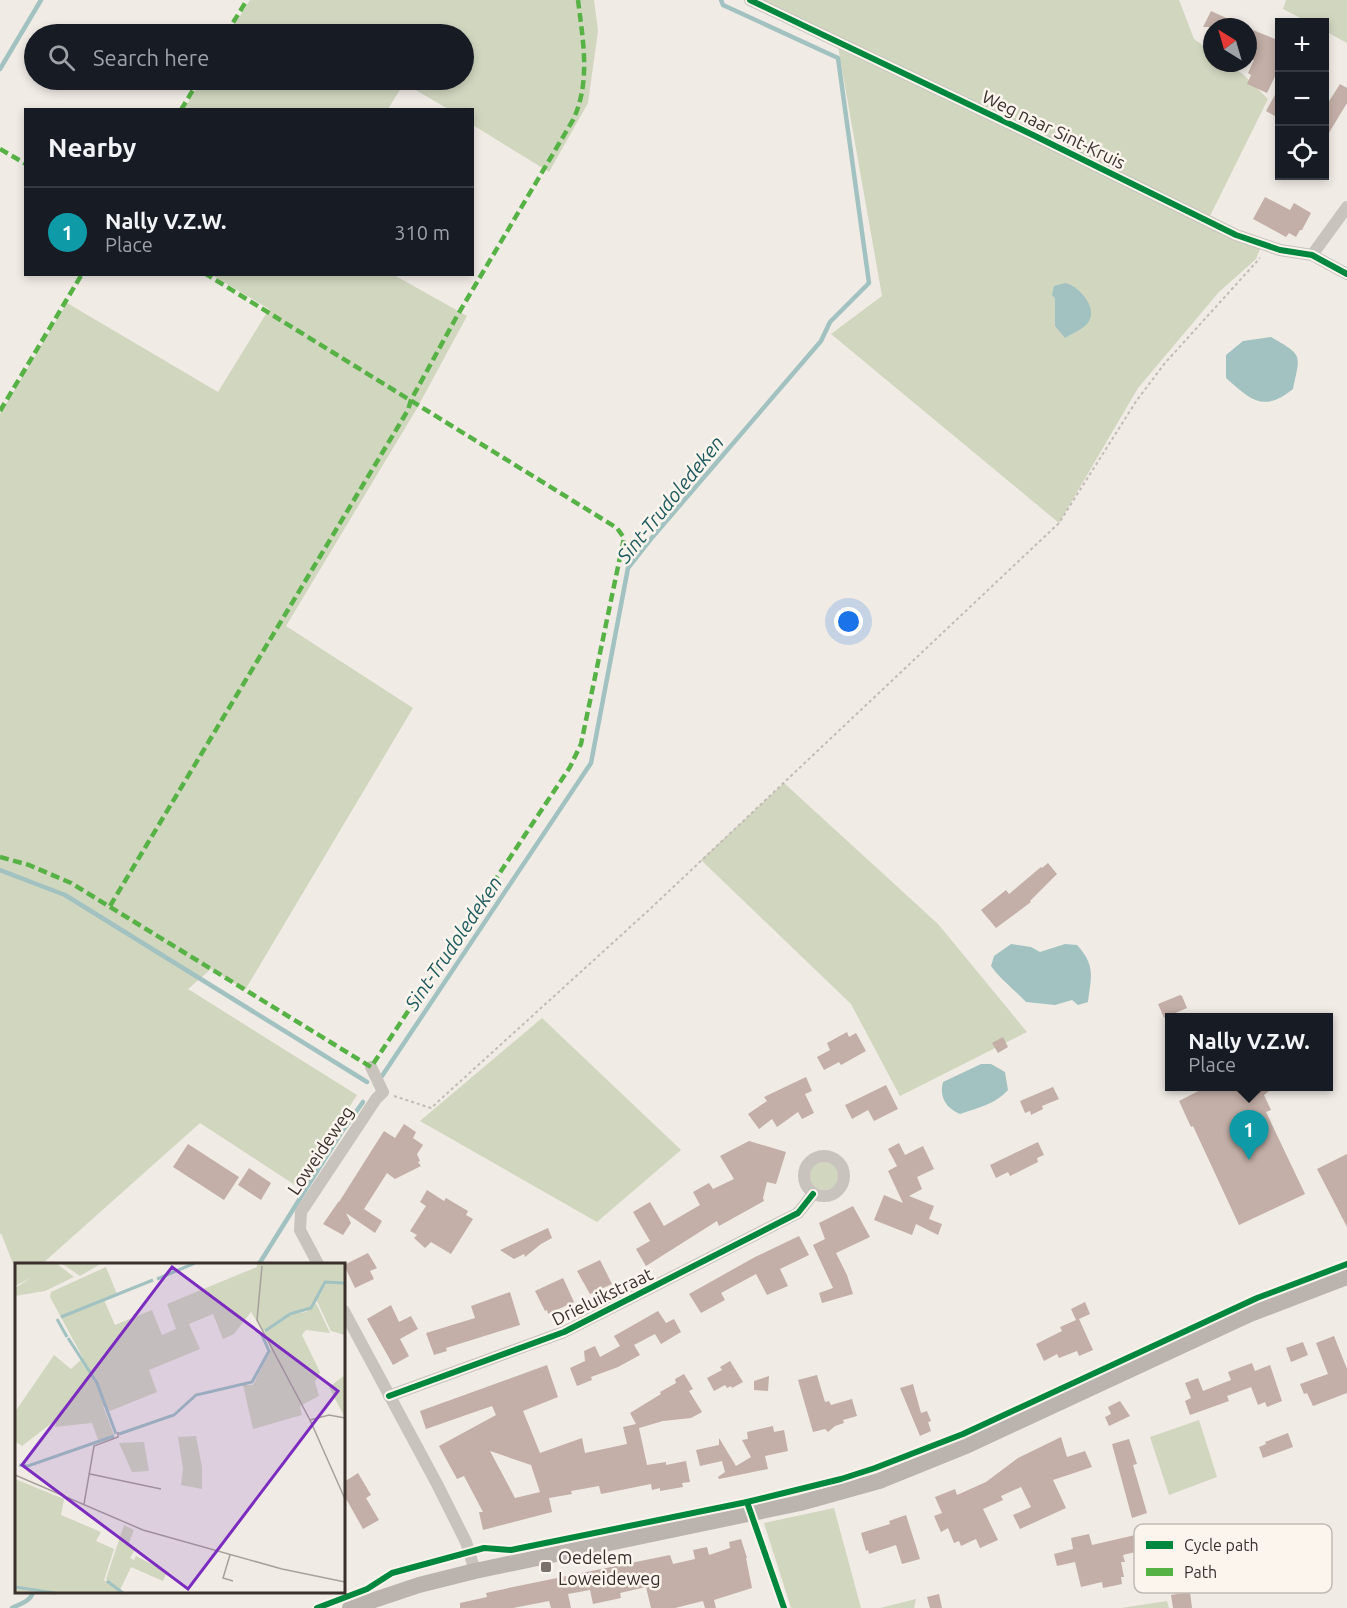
<!DOCTYPE html>
<html lang="en">
<head>
<meta charset="utf-8">
<style>
  :root { --surface:#171b24; --page:#20242c; --text:#f1f3f6; --muted:#9ea1a6; --line:#363941; --accent:#7a716c }
  body { margin:0; font-family:Ubuntu,sans-serif; background:var(--page); color:var(--text) }
  .controls { position:absolute; right:18px; top:18px; display:grid; overflow:hidden; border-radius:0px; box-shadow:0 3px 9px #0003 }
  .controls button { width:54px; height:54px; display:grid; place-items:center; padding:0; border:0; border-bottom:2px solid var(--line); background:var(--surface); color:var(--text); font:30px sans-serif }
  .compass { position:absolute; left:1203px; top:18px; width:54px; height:54px; border-radius:50%; background:var(--surface); box-shadow:0 3px 9px #0003; rotate:323deg }
  .you { position:absolute; left:849px; top:622px; width:21px; height:21px; margin:-15px; border:4px solid #fff; border-radius:50%; background:#1a73e8; box-shadow:0 0 0 9px #1a73e833 }
  .badge { display:grid; place-items:center; width:39px; height:39px; border-radius:50%; background:var(--accent); color:#fff; font-size:20px; font-weight:700 }
  .pin { position:absolute; translate:-50% -50px; filter:drop-shadow(0 2px 3px #0008) }
  .pin::after { content:''; position:absolute; top:32px; width:21px; height:18px; background:inherit; clip-path:polygon(0 0,100% 0,50% 100%) }
  .popup { position:absolute; left:1165px; top:1013px; width:168px; height:78px; box-sizing:border-box; display:grid; place-content:center; border-radius:0px; background:var(--surface); filter:drop-shadow(0 2px 4px #0005); font-size:20px; white-space:nowrap; color:var(--muted) }
  .popup b { font-size:22px; color:var(--text) }
  .popup::after { content:''; position:absolute; left:50%; top:100%; margin-left:-12px; border:12px solid transparent; border-top-color:var(--surface) }
  .list { margin:0; padding:0; list-style:none }
  h2 { display:flex; justify-content:space-between; align-items:center; height:78px; margin:0; padding:0 24px; font-size:26px }
  h2 small { font-size:20px; font-weight:400; color:var(--muted) }
  .list li { display:grid; grid-template-columns:39px 1fr auto; gap:18px; align-items:center; box-sizing:border-box; height:90px; padding:0 24px; border-top:2px solid var(--line) }
  .list b { display:block; font-size:22px; white-space:nowrap }
  .list p { margin:0; font-size:20px; white-space:nowrap; color:var(--muted) }
  .list em { font-size:20px; font-style:normal; color:var(--muted) }
  .icon { flex:none; width:33px; height:33px; fill:none; stroke:currentColor; stroke-width:2; stroke-linecap:round; stroke-linejoin:round }
  .map { position:relative; flex:none; width:1347px; height:1608px; overflow:hidden }
  .search { position:absolute; background:var(--surface); box-shadow:0 3px 9px #0003; left:24px; top:24px; width:450px; height:66px; display:flex; align-items:center; gap:15px; box-sizing:border-box; padding:0 21px; border-radius:33px; color:var(--muted); font-size:22px }
  .panel { position:absolute; background:var(--surface); box-shadow:0 3px 9px #0003; left:24px; top:108px; width:450px; height:168px; border-radius:0px }
  .map>svg:first-child { display:block }
  .green { fill:#d1d6bf }
  .water { fill:#a1c2c1 }
  .lines { fill:none; stroke-linecap:round; stroke-linejoin:round }
  .stream { stroke:#a1c2c1; stroke-width:4.5 }
  .building { fill:#c3afa7; fill-rule:evenodd }
  .path { stroke:#c2bbb6; stroke-width:2; stroke-dasharray:3 3; stroke-linecap:butt }
  .minor { stroke:#c9c3be; stroke-width:12 }
  .secondary { stroke:#bab3ae; stroke-width:16 }
  .quiet { stroke:#57b246; stroke-width:4.5; stroke-dasharray:9 4.5; stroke-linecap:butt }
  .cycleway-casing { stroke:#fbf5ee; stroke-width:10 }
  .cycleway { stroke:#00873e; stroke-width:6 }
  .poi-dot { fill:#7a716c; stroke:#fbf5ee; stroke-width:2 }
  .labels { text-anchor:middle; dominant-baseline:central; stroke-width:5; stroke-linejoin:round; paint-order:stroke }
  .street-label { font-size:18px; fill:#3b302b; stroke:#fbf5ee }
  .poi-label { font-size:18px; fill:#3b302b; stroke:#fbf5ee; text-anchor:start }
  .water-label { font-size:20px; font-style:italic; fill:#1f5a5e; stroke:#fbf5ee }
  .inset-river { fill:none; stroke:#a1c2c1; stroke-width:3 }
  .inset-road { fill:none; stroke:#a8a09b; stroke-width:1.5 }
  .view { fill:#7b2cbf; fill-opacity:0.15; stroke:#7b2cbf; stroke-width:3 }
  .inset-edge { fill:none; stroke:#3b302b; stroke-width:3 }
  .key { fill:#fbf5ee; stroke:#c1bab4; stroke-width:1.5 }
  .key-label { font-size:16px; fill:#3b302b }
</style>
</head>
<body>
<div class="map">
<svg width="1347" height="1608" viewBox="0 0 1347 1608">
  <rect width="100%" height="100%" fill="#f0ebe5"/>
  <!-- green -->
  <g class="green">
    <path d="M250,0H594L598,31L588,103L549,172L473,125L472,110L448,109L404,83L388,109H184L202,80H464V34H229Z"/>
    <path d="M756,0H1179L1194,39L1212,52V63H1227L1244,75L1268,99L1209,218L1260,249L1256,259L1219,292L1138,388L1059,523L831,334L882,296L837,41Z"/>
    <path d="M1286,0H1347V43L1325,31L1324,22H1308L1283,9Z"/>
    <path d="M212,275H394L467,316L416,410L286,626L413,708L245,990L211,969L188,989L357,1095L298,1187L200,1123L42,1264H16V1271L1,1233L0,1235V414L67,303L218,392L269,309Z"/>
    <path d="M784,783L938,924L1027,1032L900,1096L851,1004L701,860Z"/>
    <path d="M542,1018L681,1150L597,1222L420,1121Z"/>
    <circle cx="824" cy="1175" r="15"/>
    <path d="M1199,1420L1217,1477L1169,1495L1150,1437Z"/>
    <path d="M834,1508L861,1608H791L764,1523Z"/>
    <path d="M916,1599L914,1608H880Z"/>
    <path d="M1167,1601L1169,1608H1121Z"/>
  </g>
  <!-- water -->
  <g class="water">
    <path d="M1065,283C1080,286 1101,311 1086,325C1081,330 1071,334 1065,338L1055,326V298L1052,295L1054,286Z"/>
    <path d="M1271,337C1304,356 1300,354 1293,389C1263,413 1251,400 1226,378V355L1243,341Z"/>
    <path d="M1011,944L1031,947L1040,952L1065,944L1077,945C1096,966 1091,976 1088,1002L1078,1005L1072,1000L1055,1005L1026,1002C1015,990 1001,980 991,966L994,956Z"/>
    <path d="M981,1064H991L1005,1072L1008,1090C996,1104 977,1108 960,1114C946,1108 939,1097 943,1082Z"/>
  </g>
  <g class="lines">
    <!-- stream -->
    <g class="stream">
      <path d="M0,69L41,0"/>
      <path d="M0,870L65,895L367,1082"/>
      <path d="M382,1076L591,763L628,568L650,540L821,341L830,322L869,283L838,58L723,5L721,0"/>
      <path d="M259,1264L341,1133L363,1102"/>
      <path d="M12,1608C20,1604 31,1601 33,1592"/>
    </g>
  </g>
  <!-- building -->
  <g class="building">
    <path d="M1211,11L1246,27H1203Z"/>
    <path d="M1248,28L1280,41V66L1267,93L1247,84L1251,75L1248,73L1254,60L1248,58Z"/>
    <path d="M1340,84L1347,88V103L1324,141V101L1328,103Z"/>
    <path d="M1280,86V119L1266,111Z"/>
    <path d="M1265,197L1290,210L1294,203L1311,213L1302,230H1300L1296,237L1289,233L1286,237L1253,219Z"/>
    <path d="M1048,863L1057,874L1030,901L1031,902L996,928L981,910L1006,890L1009,894L1041,867L1042,868Z"/>
    <path d="M1180,995L1182,996L1187,1008L1164,1018L1158,1004Z"/>
    <path d="M847,1032L849,1037L856,1033L866,1051L841,1065L839,1062L824,1070L817,1057L830,1050L827,1043Z"/>
    <path d="M1003,1037L1008,1047L998,1053L992,1043Z"/>
    <path d="M806,1077L812,1091L805,1094L814,1113L802,1119L798,1112L777,1127L772,1119L759,1129L748,1114L767,1101L764,1097Z"/>
    <path d="M886,1085L898,1109L874,1121L868,1110L852,1119L845,1105Z"/>
    <path d="M1208,1086H1275L1264,1095L1271,1110L1266,1112L1305,1194L1239,1225L1193,1126L1191,1127L1179,1101Z"/>
    <path d="M1053,1087L1059,1099L1042,1106L1043,1109L1031,1115L1030,1111L1025,1113L1020,1101Z"/>
    <path d="M404,1124L416,1132L413,1138L423,1145L417,1154L420,1161L418,1162L421,1166L395,1179L387,1173L364,1209L382,1221L375,1233L346,1213L351,1223L343,1235L323,1224L339,1201V1202L384,1131L395,1138Z"/>
    <path d="M749,1141L786,1152L776,1184L767,1182L763,1198L764,1201L719,1226L717,1221L646,1266L636,1249L650,1241L633,1212L650,1202L664,1226L700,1205L693,1192L709,1183L713,1189L734,1179L720,1156Z"/>
    <path d="M1038,1142L1044,1155L1037,1158L1038,1162L1010,1176L1008,1172L996,1178L990,1165Z"/>
    <path d="M899,1143L905,1155L923,1146L934,1169L917,1177L922,1189L909,1196L934,1206L929,1219L942,1224L938,1235L916,1224L912,1235L874,1220L884,1195L903,1203L888,1171L897,1166L888,1149Z"/>
    <path d="M188,1144L239,1177L224,1200L173,1167Z"/>
    <path d="M1347,1154V1227L1317,1169Z"/>
    <path d="M249,1168L271,1183L261,1200L238,1185Z"/>
    <path d="M427,1190L444,1201L446,1198L468,1211L466,1215L473,1219L451,1254L431,1242L425,1248L414,1238L417,1235L410,1231L426,1206L420,1202Z"/>
    <path d="M853,1206L870,1237L836,1253L847,1275L853,1294L822,1303L819,1293L833,1288L813,1245L825,1239L819,1223Z"/>
    <path d="M548,1228L552,1238L541,1244L525,1257L524,1254L514,1259L500,1250Z"/>
    <path d="M799,1236L809,1255L780,1269L788,1286L767,1295L756,1274L721,1293L725,1300L701,1313L689,1294L755,1257Z"/>
    <path d="M368,1253L377,1268L370,1271L374,1279L355,1288L344,1265Z"/>
    <path d="M600,1260L612,1284L590,1294L577,1271Z"/>
    <path d="M563,1278L574,1302L548,1314L547,1310L545,1311L535,1291Z"/>
    <path d="M510,1292L520,1325L446,1348L447,1351L434,1355L426,1333L475,1318L471,1306Z"/>
    <path d="M1085,1302L1090,1314L1079,1319L1093,1350L1079,1356L1077,1351L1059,1358L1057,1354L1044,1361L1036,1344L1062,1331L1060,1327L1076,1320L1071,1309Z"/>
    <path d="M391,1305L399,1322L411,1316L418,1329L400,1339L409,1356L393,1365L367,1319Z"/>
    <path d="M658,1311L666,1323L674,1319L681,1332L661,1344L655,1334L634,1345L640,1355L618,1367L591,1377L592,1380L577,1386L570,1368L585,1361L584,1351L595,1346L600,1357L620,1346L614,1336Z"/>
    <path d="M1334,1336L1347,1369V1393L1313,1406L1307,1393L1304,1394L1300,1384L1328,1374L1316,1343Z"/>
    <path d="M1303,1342L1308,1355L1291,1362L1286,1348Z"/>
    <path d="M730,1361L743,1382L732,1388L731,1386L727,1388L725,1385L714,1391L707,1378L722,1370L720,1367Z"/>
    <path d="M1252,1363L1255,1371L1270,1365L1282,1401L1267,1407L1265,1402L1258,1405L1251,1387L1227,1396L1229,1401L1190,1415L1185,1401L1191,1398L1185,1383L1198,1378L1203,1391L1231,1380L1228,1372Z"/>
    <path d="M547,1365L558,1397L523,1411L540,1453L582,1438L585,1453L627,1444L623,1427L636,1424L630,1413L661,1394L660,1392L676,1383L675,1379L684,1374L693,1389L689,1391L702,1412L691,1418L663,1421L639,1428L647,1465L666,1462V1465L686,1461L690,1482L682,1483L683,1487L660,1491V1488L652,1490L651,1484L601,1494L599,1486L571,1491L572,1494L549,1498L552,1512L483,1530L479,1512H483L464,1476L457,1479L439,1446L496,1415L492,1406L426,1429L420,1411ZM490,1451L531,1465L540,1492L515,1498Z"/>
    <path d="M817,1375L825,1402L829,1401L831,1405L852,1399L857,1416L843,1420L844,1423L835,1426L828,1432L825,1429L813,1432L798,1380Z"/>
    <path d="M769,1376L768,1391L754,1390V1381Z"/>
    <path d="M913,1384L921,1413L927,1411L931,1421L928,1422L931,1431L920,1436L900,1388Z"/>
    <path d="M1120,1401L1130,1416L1109,1426L1105,1417L1111,1414L1108,1407Z"/>
    <path d="M773,1426L774,1432L784,1430L788,1451L765,1456L768,1469L719,1479L718,1477L725,1472L722,1461L700,1466L696,1450L719,1445V1438L736,1466L751,1457L742,1440L748,1439L747,1432Z"/>
    <path d="M1288,1433L1293,1447L1263,1458L1259,1447L1266,1444L1265,1442Z"/>
    <path d="M1061,1437L1067,1457L1085,1451L1092,1467L1053,1480L1066,1508L1020,1529L1013,1515L1031,1507L1021,1487L1001,1496L1003,1500L983,1509L998,1540L980,1548L976,1539L961,1546L959,1541L954,1543L948,1528L941,1532L934,1516L942,1513L935,1497L955,1489L957,1495L986,1482L1018,1458Z"/>
    <path d="M1129,1439L1137,1464L1133,1465L1147,1513L1132,1518L1112,1444Z"/>
    <path d="M358,1473L371,1495L366,1498L379,1520L363,1529L344,1495V1482Z"/>
    <path d="M906,1515L920,1559L902,1564L896,1545L869,1554L868,1550L866,1551L861,1533L890,1524L889,1521Z"/>
    <path d="M1144,1533L1148,1549L1123,1555L1125,1562H1121L1124,1577H1121L1122,1584L1103,1588L1102,1582L1081,1587L1075,1562L1057,1566L1054,1554L1073,1549L1071,1538L1089,1534L1092,1545Z"/>
    <path d="M741,1539L747,1558H746L752,1588L714,1600L716,1608H705L703,1601L675,1608H651L646,1587L620,1593L621,1598L593,1604L590,1590L568,1594L571,1608H551L549,1601L513,1608H460V1603L487,1597L486,1593L513,1587L670,1555L673,1564L695,1559L693,1550L707,1547L709,1555L730,1548L729,1542Z"/>
    <path d="M1190,1592L1192,1608H1173L1171,1595Z"/>
    <path d="M939,1594L942,1608H930L927,1597Z"/>
  </g>
  <g class="lines">
    <!-- path -->
    <path class="path" d="M394,1096L431,1108L650,909L1059,523L1137,400L1165,363L1260,258"/>
    <!-- minor -->
    <g class="minor">
      <path d="M750,0L1035,136L1236,235L1280,250L1312,255L1347,274"/>
      <path d="M1312,255L1347,207"/>
      <circle cx="824" cy="1176" r="20"/>
      <path d="M318,1264L300,1230L301,1212L376,1099L383,1092L371,1067"/>
      <path d="M344,1311L437,1484L466,1542L475,1571"/>
      <path d="M389,1396L564,1332L798,1213L813,1194"/>
    </g>
    <!-- secondary -->
    <path class="secondary" d="M350,1608L419,1585L475,1571L800,1503L879,1481L968,1445L1250,1314L1347,1277"/>
    <!-- quiet -->
    <g class="quiet">
      <path d="M226,34L247,0"/>
      <path d="M181,110L199,80"/>
      <path d="M0,149L26,164"/>
      <path d="M0,411L82,274"/>
      <path d="M0,857L29,865L71,883L371,1067L570,767L581,744L624,538L617,528L206,274"/>
      <path d="M110,906L408,410L411,400L457,316L573,120C591,82 583,41 578,0"/>
    </g>
    <!-- cycleway casing -->
    <g class="cycleway-casing">
      <g id="cycleway">
        <path d="M750,0L1035,136L1236,235L1280,250L1312,255L1347,274"/>
        <path d="M389,1396L564,1332L798,1213L813,1194"/>
        <path d="M747,1502L784,1608"/>
        <path d="M317,1608L367,1589L392,1573L484,1548L511,1550L747,1502L841,1479L875,1468L963,1434L1257,1298L1347,1264"/>
      </g>
    </g>
    <!-- cycleway -->
    <use href="#cycleway" class="cycleway"/>
  </g>
  <!-- markers -->
  <rect class="poi-dot" x="540" y="1561" width="12" height="12" rx="3"/>
  <g class="labels">
    <!-- street labels -->
    <g class="street-label">
      <text transform="translate(1054 129) rotate(26)">Weg naar Sint-Kruis</text>
      <text transform="translate(320 1150) rotate(-56)">Loweideweg</text>
      <text transform="translate(602 1296) rotate(-26)">Drieluikstraat</text>
    </g>
    <!-- poi labels -->
    <g class="poi-label">
      <text x="558" y="1557">Oedelem<tspan x="558" dy="21">Loweideweg</tspan></text>
    </g>
    <!-- water labels -->
    <g class="water-label">
      <text transform="translate(670 499) rotate(-51)">Sint-Trudoledeken</text>
      <text transform="translate(453 943) rotate(-56)">Sint-Trudoledeken</text>
    </g>
  </g>
  <!-- overview -->
  <g transform="translate(15 1263)">
    <rect width="330" height="330" fill="#f0ebe5"/>
    <path d="M0,0H41L59,14L30,28L0,33V25L16,15L0,23ZM46,0H87L65,13ZM242,0H330V18L322,21H330V72L316,68L302,38L291,47L275,49L248,68L236,49L219,71L208,76L198,51L174,61L185,86L134,107L142,129L95,148L88,143L99,172L83,177L77,160L40,164L42,156L7,183L1,179L0,149L39,92L56,106L68,95L35,34L36,29L91,4L102,31L89,37L100,62L137,47L147,72L161,66L152,41L242,4ZM301,40L315,70L291,67L287,72L305,109L300,119L304,133L285,143L287,152L238,166L228,122H238L256,86L249,69L276,51L291,49ZM330,112V155L314,124ZM181,173L187,204V226L166,222L168,206L163,174ZM129,179L134,208L117,209L104,180ZM0,216L49,236L46,252L86,269L81,278L99,286L89,317L99,323L91,316L109,262L119,267L113,282L121,285L115,295L119,297L121,293L152,309L148,318L116,304L105,327L108,330H0Z" fill="#d1d6bf"/>
    <path class="inset-river" d="M142,16L180,0M46,54L138,17M42,56L52,74M250,68L275,51L296,45L310,19L330,20M53,75L82,120L101,171M104,171L159,152L181,132L237,119L254,88L246,70M4,202L13,203L99,173M92,318L108,330M0,324L40,330"/>
    <path class="inset-road" d="M247,3L242,57L295,157L330,236M295,157L314,152L330,155M75,211L146,226M0,212L128,267L267,306L330,319M69,241L79,183L103,174V169M215,292L208,315L218,318"/>
    <path class="view" d="M157,4L323,128L173,326L7,202Z"/>
    <rect width="330" height="330" class="inset-edge"/>
  </g>
  <!-- legend -->
  <rect x="1134" y="1524" width="198" height="69" rx="9" class="key"/>
  <rect x="1146" y="1541" width="27" height="8" fill="#00873e"/>
  <rect x="1146" y="1568" width="27" height="8" fill="#57b246"/>
  <g class="key-label">
    <text x="1184" y="1551">Cycle path</text>
    <text x="1184" y="1578">Path</text>
  </g>
</svg>
<div class="controls">
<button>+</button>
<button>−</button>
<button><svg class="icon" aria-label="locate" viewBox="0 0 24 24"><circle cx="12" cy="12" r="6"/><path d="M12 2v4M12 18v4M2 12h4M18 12h4"/></svg></button>
</div>
<svg class="compass" viewBox="-18 -18 36 36"><path d="M0-13l5 13h-10z" fill="#e53935"/><path d="M0 13l5-13h-10z" fill="#9ea1a6"/></svg>
<div class="you"></div>
<div class="pin badge" style="left:1249px;top:1160px;background:#0f9aa8">1</div>
<div class="popup"><b>Nally V.Z.W.</b>Place</div>
<div class="search"><svg class="icon" aria-label="search" viewBox="0 0 24 24"><circle cx="10" cy="10" r="6"/><path d="M15 15l6 6"/></svg>Search here</div>
<section class="panel">
<h2>Nearby<small></small></h2>
<ul class="list">
<li><span class="badge" style="background:#0f9aa8">1</span><div><b>Nally V.Z.W.</b><p>Place</p></div><em>310 m</em></li>
</ul>
</section>
</div>
</body>
</html>
